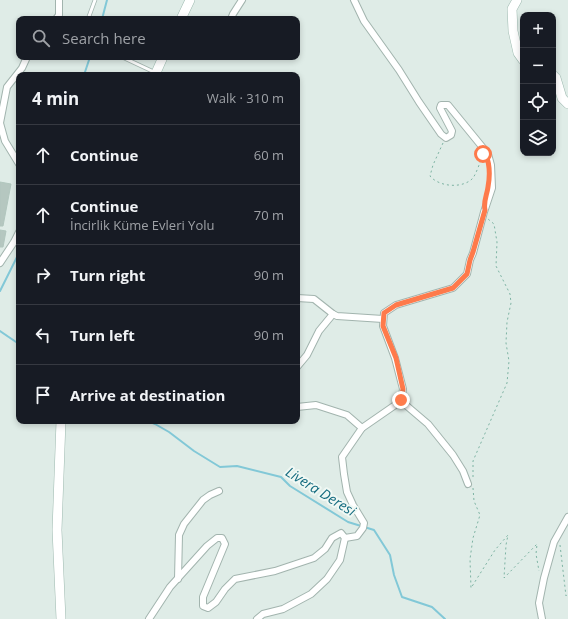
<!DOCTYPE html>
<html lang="en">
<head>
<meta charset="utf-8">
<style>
  :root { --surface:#171b24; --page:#20242c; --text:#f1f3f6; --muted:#9ea1a6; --line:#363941 }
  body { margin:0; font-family:"Open Sans",sans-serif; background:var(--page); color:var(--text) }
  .controls { position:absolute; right:12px; top:12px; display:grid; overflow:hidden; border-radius:8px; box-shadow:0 2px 6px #0003 }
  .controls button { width:36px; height:36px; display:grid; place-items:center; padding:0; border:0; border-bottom:1px solid var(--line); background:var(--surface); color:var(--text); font:20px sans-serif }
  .stop { position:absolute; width:12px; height:12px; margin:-9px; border:3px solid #fe7a4b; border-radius:50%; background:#fff }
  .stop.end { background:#fe7a4b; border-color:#fff; box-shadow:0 1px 4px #0008 }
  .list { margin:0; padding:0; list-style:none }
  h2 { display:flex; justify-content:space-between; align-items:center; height:52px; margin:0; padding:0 16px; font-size:17px }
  h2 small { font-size:13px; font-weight:400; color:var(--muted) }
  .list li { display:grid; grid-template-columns:26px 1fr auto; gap:12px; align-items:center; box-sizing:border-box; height:60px; padding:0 16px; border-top:1px solid var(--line) }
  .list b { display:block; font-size:15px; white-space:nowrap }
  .list p { margin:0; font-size:13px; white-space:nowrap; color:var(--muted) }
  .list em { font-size:13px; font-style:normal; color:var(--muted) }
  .icon { flex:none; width:22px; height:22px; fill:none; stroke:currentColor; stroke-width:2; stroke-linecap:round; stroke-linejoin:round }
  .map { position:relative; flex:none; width:568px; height:619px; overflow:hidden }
  .search { position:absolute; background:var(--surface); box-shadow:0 2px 6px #0003; left:16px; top:16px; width:284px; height:44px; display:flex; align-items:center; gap:10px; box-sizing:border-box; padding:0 14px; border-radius:8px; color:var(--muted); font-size:15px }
  .panel { position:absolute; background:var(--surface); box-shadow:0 2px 6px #0003; left:16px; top:72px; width:284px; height:352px; border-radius:8px }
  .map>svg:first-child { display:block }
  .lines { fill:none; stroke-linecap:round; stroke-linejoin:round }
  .stream { stroke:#82c8d7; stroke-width:2 }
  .building { fill:#b5c7c0; stroke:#b1c6be }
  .lane-casing { stroke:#a2b4ae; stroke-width:4.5 }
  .street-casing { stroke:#a2b4ae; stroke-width:8 }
  .secondary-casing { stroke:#9db9af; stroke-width:10 }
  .path { stroke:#7db3a3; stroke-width:1; stroke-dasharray:2 3; stroke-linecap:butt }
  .lane { stroke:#fff; stroke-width:3 }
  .street { stroke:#fff; stroke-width:6 }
  .secondary { stroke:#fff; stroke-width:9 }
  .route { stroke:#fe7a4b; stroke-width:5 }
  .labels { text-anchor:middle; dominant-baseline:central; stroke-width:4; stroke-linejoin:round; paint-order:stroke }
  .water-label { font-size:14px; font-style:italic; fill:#146b7f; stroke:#f0f8f4 }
</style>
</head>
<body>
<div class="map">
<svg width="568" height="619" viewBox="0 0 568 619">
  <rect width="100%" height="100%" fill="#dfece7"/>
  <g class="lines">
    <!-- stream -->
    <g class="stream">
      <path d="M102,19L107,0"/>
      <path d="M84,75L90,57"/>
      <path d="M0,291L19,253"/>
      <path d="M0,331L19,344"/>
      <path d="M148,421L155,424L169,432L194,451L220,467L237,466L281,477L290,486L348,522L374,530L390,555L394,575L402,597L432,607L445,619"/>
    </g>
  </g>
  <!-- building -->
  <g class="building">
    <path d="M0,182L11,184L3,226H0Z"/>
    <path d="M0,230L6,231L3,247H0Z"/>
  </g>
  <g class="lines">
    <!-- lane casing -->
    <g class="lane-casing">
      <g id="lane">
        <path d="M88,19L95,0"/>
        <path d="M122,57L154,72"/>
      </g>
    </g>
    <!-- street casing -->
    <g class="street-casing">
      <g id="street">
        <path d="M354,0L364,21L399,70L419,102L441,134L446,138L451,135L452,131L440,108L441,105H448L488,154L491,165L492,188L484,212L473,253L470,260L467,274L453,288L396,305L384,313L383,326L395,358L403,389L401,401"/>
        <path d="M56,19L59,15V0"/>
        <path d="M231,19L233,14L242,0"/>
        <path d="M0,123L7,87L22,68L27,57"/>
        <path d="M0,123L5,141L19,164"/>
        <path d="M0,263L14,242L19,232"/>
        <path d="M297,298L314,299L333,314L337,316L383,319"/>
        <path d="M297,367L307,355L319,331L333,314"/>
        <path d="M297,407L316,405L347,415L362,428"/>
        <path d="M345,538L357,536L363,528L364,523L353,505L347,492L344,474L342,457L362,428L401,401L428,424L453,455L463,471L468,484"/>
        <path d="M178,579L179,535L184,524L203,500L210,495L219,491"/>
        <path d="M149,619L170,587L207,546L217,538H222L225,544L203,597V606L208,608L216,602L225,589L235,579L275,571L314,558L325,549L332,538L341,533L345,538L340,560L327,579L311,594L283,609L263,614L257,619"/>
        <path d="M542,619L539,603L544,578L554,542L568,517"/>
      </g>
    </g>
    <!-- secondary casing -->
    <g class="secondary-casing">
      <g id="secondary">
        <path d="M517,0L512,9L513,31L518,53L523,60"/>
        <path d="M181,19L190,0"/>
        <path d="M155,75L163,57"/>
        <path d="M553,75L556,78L562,98L568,104"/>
        <path d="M61,619L57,530L61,421"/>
      </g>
    </g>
    <!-- path -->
    <g class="path">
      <path d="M443,143L433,165L430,176C439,187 463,189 473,178C477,172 479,164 482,158"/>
      <path d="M473,477V461L507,383L509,361L506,343L507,322L511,303L510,294L496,266L497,242L494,224L488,219"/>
      <path d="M473,488L474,501L480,515L473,538L470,559L471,588L495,550L508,535L506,545L504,578L537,544L536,554L539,571"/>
      <path d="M560,545L566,596L568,594"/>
    </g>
    <!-- lane -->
    <use href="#lane" class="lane"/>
    <!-- street -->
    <use href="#street" class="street"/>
    <!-- secondary -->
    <use href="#secondary" class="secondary"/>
  </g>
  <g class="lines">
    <!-- route -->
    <path class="route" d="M401,400L403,389L396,358L383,326L384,313L396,305L453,288L467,274L470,260L473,252L485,210C483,202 487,195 488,187C490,176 490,165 486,155L483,154"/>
  </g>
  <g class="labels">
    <!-- water labels -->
    <g class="water-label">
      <text transform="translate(321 491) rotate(32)">Livera Deresi</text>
    </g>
  </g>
</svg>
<div class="controls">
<button>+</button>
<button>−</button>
<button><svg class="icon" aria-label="locate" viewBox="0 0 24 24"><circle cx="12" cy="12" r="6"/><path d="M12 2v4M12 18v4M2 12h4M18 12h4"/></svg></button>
<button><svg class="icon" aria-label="layers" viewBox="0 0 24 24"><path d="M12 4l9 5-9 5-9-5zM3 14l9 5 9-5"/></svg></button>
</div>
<div class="stop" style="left:483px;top:154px"></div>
<div class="stop end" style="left:401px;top:400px"></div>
<div class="search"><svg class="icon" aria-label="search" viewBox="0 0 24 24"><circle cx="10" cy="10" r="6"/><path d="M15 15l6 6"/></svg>Search here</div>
<section class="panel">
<h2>4 min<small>Walk · 310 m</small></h2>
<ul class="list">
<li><svg class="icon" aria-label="ahead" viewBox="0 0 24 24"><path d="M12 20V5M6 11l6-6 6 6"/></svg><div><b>Continue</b></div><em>60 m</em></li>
<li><svg class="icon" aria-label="ahead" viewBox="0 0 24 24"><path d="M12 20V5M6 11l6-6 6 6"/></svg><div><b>Continue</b><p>İncirlik Küme Evleri Yolu</p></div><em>70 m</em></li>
<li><svg class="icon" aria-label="right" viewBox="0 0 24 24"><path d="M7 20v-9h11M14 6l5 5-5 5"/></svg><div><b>Turn right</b></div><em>90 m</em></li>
<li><svg class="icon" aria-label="left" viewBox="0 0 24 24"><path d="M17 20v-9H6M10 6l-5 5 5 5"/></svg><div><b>Turn left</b></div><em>90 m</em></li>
<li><svg class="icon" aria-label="arrive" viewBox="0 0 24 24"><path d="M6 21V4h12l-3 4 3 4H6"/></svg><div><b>Arrive at destination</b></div></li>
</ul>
</section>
</div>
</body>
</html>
